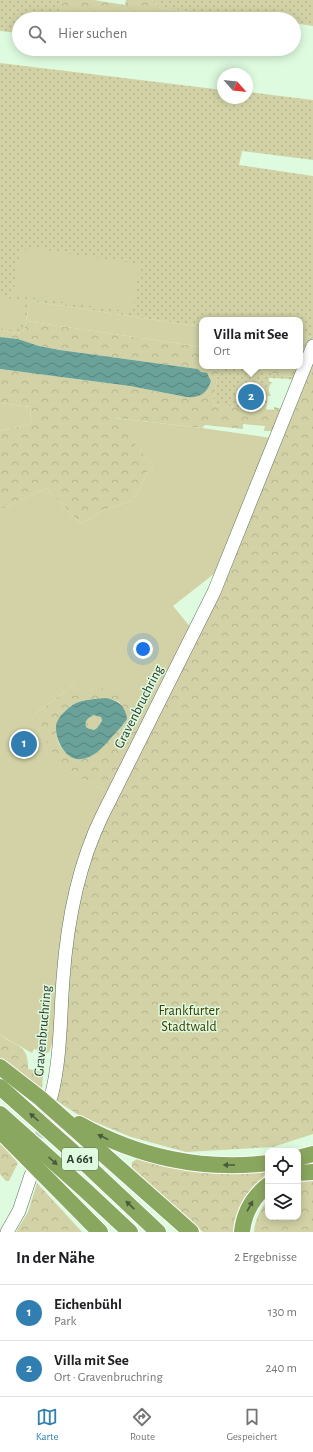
<!DOCTYPE html>
<html lang="de">
<head>
<meta charset="utf-8">
<style>
  :root { --surface:#fff; --page:#f2f2f2; --text:#202124; --muted:#757577; --line:#e0e0e0; --accent:#317fb1 }
  body { margin:0; font-family:"Alegreya Sans",sans-serif; background:var(--page); color:var(--text) }
  .controls { position:absolute; right:12px; bottom:12px; display:grid; overflow:hidden; border-radius:8px; box-shadow:0 2px 10px #0003 }
  .controls button { width:36px; height:36px; display:grid; place-items:center; padding:0; border:0; border-bottom:1px solid var(--line); background:var(--surface); color:var(--text); font:20px sans-serif }
  .compass { position:absolute; left:217px; top:68px; width:36px; height:36px; border-radius:50%; background:var(--surface); box-shadow:0 2px 10px #0003; rotate:117deg }
  .you { position:absolute; left:143px; top:649px; width:14px; height:14px; margin:-10px; border:3px solid #fff; border-radius:50%; background:#1a73e8; box-shadow:0 0 0 6px #1a73e833 }
  .badge { display:grid; place-items:center; width:26px; height:26px; border-radius:50%; background:var(--accent); color:#fff; font-size:13px; font-weight:700 }
  .pin { position:absolute; translate:-50% -50%; border:2px solid #fff; box-shadow:0 1px 4px #0006 }
  .popup { position:absolute; left:199px; top:317px; width:104px; height:52px; box-sizing:border-box; display:grid; place-content:center; border-radius:8px; background:var(--surface); filter:drop-shadow(0 1px 3px #0005); font-size:13px; white-space:nowrap; color:var(--muted) }
  .popup b { font-size:15px; color:var(--text) }
  .popup::after { content:''; position:absolute; left:50%; top:100%; margin-left:-8px; border:8px solid transparent; border-top-color:var(--surface) }
  .list { margin:0; padding:0; list-style:none }
  h2 { display:flex; justify-content:space-between; align-items:center; height:52px; margin:0; padding:0 16px; font-size:17px }
  h2 small { font-size:13px; font-weight:400; color:var(--muted) }
  .list li { display:grid; grid-template-columns:26px 1fr auto; gap:12px; align-items:center; box-sizing:border-box; height:56px; padding:0 16px; border-top:1px solid var(--line) }
  .list b { display:block; font-size:15px; white-space:nowrap }
  .list p { margin:0; font-size:13px; white-space:nowrap; color:var(--muted) }
  .list em { font-size:13px; font-style:normal; color:var(--muted) }
  .icon { flex:none; width:22px; height:22px; fill:none; stroke:currentColor; stroke-width:2; stroke-linecap:round; stroke-linejoin:round }
  .map { position:relative; flex:none; width:313px; height:1232px; overflow:hidden }
  .search { position:absolute; background:var(--surface); box-shadow:0 2px 10px #0003; left:12px; right:12px; top:12px; height:44px; display:flex; align-items:center; gap:10px; box-sizing:border-box; padding:0 14px; border-radius:22px; color:var(--muted); font-size:15px }
  .sheet { height:164px; background:var(--surface) }
  nav { display:flex; justify-content:space-around; align-items:center; box-sizing:border-box; height:56px; border-top:1px solid var(--line); background:var(--surface); font-size:11px; color:var(--muted) }
  nav a { display:grid; justify-items:center; gap:2px }
  nav .on { color:var(--accent) }
  .map>svg:first-child { display:block }
  .grass { fill:url(#grass-dots) }
  .forest { fill:url(#forest-crowns); fill-rule:evenodd }
  .garden { fill:#d2d2a6 }
  .water { fill:url(#water-waves); fill-rule:evenodd }
  .lines { fill:none; stroke-linecap:round; stroke-linejoin:round }
  .secondary-tunnel { stroke:#bbd4bc; stroke-width:13; stroke-dasharray:13 6; stroke-linecap:butt }
  .secondary-casing { stroke:#5b745c; stroke-width:14 }
  .highway-casing { stroke:#fff; stroke-width:18 }
  .secondary { stroke:#fff; stroke-width:13 }
  .highway { stroke:#8aa760; stroke-width:16 }
  .oneway { fill:#4a5a3e }
  .labels { text-anchor:middle; dominant-baseline:central; stroke-width:3; stroke-linejoin:round; paint-order:stroke }
  .shield { fill:#defbdf; stroke:#637364; stroke-width:1 }
  .shield-label { font-size:13px; font-weight:bold; fill:#2e392f }
  .street-label { font-size:14px; fill:#2e392f; stroke:#defbdf }
  .park-label { font-size:14px; fill:#3c3a02; stroke:#defbdf }
</style>
</head>
<body>
<div class="map">
<svg width="313" height="1232" viewBox="0 0 313 1232">
  <defs>
    <pattern id="grass-dots" width="8" height="8" patternUnits="userSpaceOnUse"><rect width="8" height="8" fill="#d2d2a6"/><path d="M2 2h.1M6 6h.1" fill="none" stroke="#b5b58f" stroke-width="1.8" stroke-linecap="round"/></pattern>
    <pattern id="forest-crowns" width="20" height="18" patternUnits="userSpaceOnUse"><rect width="20" height="18" fill="#d2d2a6"/><path d="M2 6a3 3 0 1 1 6 0M12 15a3 3 0 1 1 6 0" fill="none" stroke="#b5b58f"/></pattern>
    <pattern id="water-waves" width="16" height="10" patternUnits="userSpaceOnUse"><rect width="16" height="10" fill="#6aa199"/><path d="M0 5q4-4 8 0t8 0" fill="none" stroke="#58847d"/></pattern>
  </defs>
  <rect width="100%" height="100%" fill="#defbdf"/>
  <!-- grass -->
  <g class="grass">
    <path d="M0,0H62L60,19H19V33L0,31Z"/>
    <path d="M152,0H313V26L294,23V19H238L160,8Z"/>
    <path d="M0,63L223,90V98H247V92L313,100V160L242,151L239,165L313,176V337L300,335V320H202V327L30,301L23,334L0,330Z"/>
    <path d="M219,366H241L296,378L295,380C286,378 278,379 269,378V382H272C268,387 268,390 271,396H268L266,410L213,405Z"/>
  </g>
  <!-- forest -->
  <g class="forest">
    <path d="M62,0H94L125,5L126,0H152L160,8L215,16L214,19H60Z"/>
    <path d="M26,321L202,347V366H219L213,405L274,410V407L283,409L274,430L271,431H264L265,426L243,424V429L205,425L202,428L115,418L153,466L148,471L138,492L131,501L102,511L81,524L46,488L0,510V431L30,424L31,407L0,403V369L130,386L186,397L209,386L211,381L208,375L201,372L198,369L60,350L39,346L18,339L0,337V330L23,334Z"/>
    <path d="M300,335L313,337L296,378L241,366H300Z"/>
    <path d="M313,359V1134L273,1147L186,1152L131,1137L80,1116L57,1101L63,1052L68,960L89,852L215,596Z"/>
    <path d="M75,684L100,685L120,690L143,725L109,792L56,766L35,721L39,718L36,713ZM99,699H111L119,702L125,723L93,755L76,759C72,757 68,755 65,752C50,737 56,713 74,704C81,700 90,699 99,699Z"/>
    <path d="M93,715L101,717L102,721L97,728L94,730L87,728C83,722 88,718 93,715Z"/>
    <path d="M0,1035C17,1047 29,1045 28,1069L43,1072L42,1090L0,1060Z"/>
    <path d="M0,1142L12,1154L11,1155L18,1163L9,1181H6L0,1174Z"/>
    <path d="M139,1158L264,1171L266,1174C263,1179 257,1182 253,1187C242,1199 234,1216 233,1232H203L135,1171L132,1167V1162Z"/>
    <path d="M313,1181V1232H254C255,1220 260,1209 268,1200V1217H298V1182Z"/>
    <path d="M37,1183L82,1232H16L28,1212Z"/>
  </g>
  <!-- garden -->
  <g class="garden">
    <path d="M39,249L140,264L133,312L13,295L18,262L22,250Z"/>
    <path d="M0,297L29,301L28,303L24,304C26,314 22,323 16,331L0,328Z"/>
    <path d="M30,301L202,327V347L26,321Z"/>
    <path d="M0,403L31,407L30,424L0,431Z"/>
    <path d="M114,418L202,428L271,438L219,570L173,606L192,629L143,725L120,691L110,698L100,685L87,694L75,684L36,713L39,718L36,721L58,763L57,766L109,792L94,823L55,1037L49,1052L47,1053L34,1049L32,1053L0,1035V510L46,488L81,524L102,511L131,501L138,492L148,471L153,466Z"/>
  </g>
  <!-- water -->
  <g class="water">
    <path d="M0,337L18,339L39,346L60,350L198,369L201,372L207,373L211,381C207,394 199,398 186,397L130,386L0,369Z"/>
    <path d="M106,698C118,700 126,707 127,719C122,727 116,732 111,738C103,747 94,758 81,759C66,761 55,740 56,726C57,717 68,707 76,703C85,699 96,699 106,698ZM93,715L101,717L102,721L97,728L94,730L87,728C83,722 88,718 93,715Z"/>
  </g>
  <g class="lines">
    <!-- secondary-tunnel -->
    <path class="secondary-tunnel" d="M36,1156L51,1097"/>
    <!-- secondary casing -->
    <g class="secondary-casing">
      <g id="secondary">
        <path d="M51,1097C61,1059 60,1018 63,979C67,924 78,865 102,816L214,592L313,346"/>
        <path d="M7,1232L19,1211L31,1175"/>
      </g>
    </g>
    <!-- highway casing -->
    <g class="highway-casing">
      <g id="highway">
        <path d="M0,1067L40,1098L191,1232"/>
        <path d="M0,1087L73,1152L158,1232"/>
        <path d="M0,1114L85,1190L130,1232"/>
        <path d="M79,1124C137,1157 202,1171 268,1163"/>
        <path d="M0,1131L100,1232"/>
        <path d="M298,1158L313,1154"/>
        <path d="M298,1173L313,1172"/>
        <path d="M242,1232C244,1212 253,1197 268,1185"/>
      </g>
    </g>
    <!-- secondary -->
    <use href="#secondary" class="secondary"/>
    <!-- highway -->
    <use href="#highway" class="highway"/>
  </g>
  <!-- one-way arrows -->
  <defs><path id="oneway-solid" d="M-6-.8H1V-3.2L6.5 0L1 3.2V.8H-6Z"/></defs>
  <g class="oneway">
    <use href="#oneway-solid" transform="translate(34 1117) rotate(-138)"/>
    <use href="#oneway-solid" transform="translate(103 1137) rotate(-154)"/>
    <use href="#oneway-solid" transform="translate(53 1161) rotate(42)"/>
    <use href="#oneway-solid" transform="translate(229 1165) rotate(180)"/>
    <use href="#oneway-solid" transform="translate(130 1205) rotate(-137)"/>
    <use href="#oneway-solid" transform="translate(250 1206) rotate(-61)"/>
  </g>
  <g class="labels">
    <!-- shield labels -->
    <rect class="shield" x="62" y="1148" width="36" height="22" rx="3"/>
    <g class="shield-label">
      <text x="80" y="1159">A 661</text>
    </g>
    <!-- street labels -->
    <g class="street-label">
      <text transform="translate(139 707) rotate(-63)">Gravenbruchring</text>
      <text transform="translate(43 1031) rotate(-85)">Gravenbruchring</text>
    </g>
    <!-- park labels -->
    <g class="park-label">
      <text x="189" y="1011">Frankfurter<tspan x="189" dy="16">Stadtwald</tspan></text>
    </g>
  </g>
</svg>
<div class="controls">
<button><svg class="icon" aria-label="locate" viewBox="0 0 24 24"><circle cx="12" cy="12" r="6"/><path d="M12 2v4M12 18v4M2 12h4M18 12h4"/></svg></button>
<button><svg class="icon" aria-label="layers" viewBox="0 0 24 24"><path d="M12 4l9 5-9 5-9-5zM3 14l9 5 9-5"/></svg></button>
</div>
<svg class="compass" viewBox="-18 -18 36 36"><path d="M0-13l5 13h-10z" fill="#e53935"/><path d="M0 13l5-13h-10z" fill="#757577"/></svg>
<div class="you"></div>
<div class="pin badge" style="left:24px;top:744px">1</div>
<div class="pin badge" style="left:251px;top:397px">2</div>
<div class="popup"><b>Villa mit See</b>Ort</div>
<div class="search"><svg class="icon" aria-label="search" viewBox="0 0 24 24"><circle cx="10" cy="10" r="6"/><path d="M15 15l6 6"/></svg>Hier suchen</div>
</div>
<section class="sheet">
<h2>In der Nähe<small>2 Ergebnisse</small></h2>
<ul class="list">
<li><span class="badge">1</span><div><b>Eichenbühl</b><p>Park</p></div><em>130 m</em></li>
<li><span class="badge">2</span><div><b>Villa mit See</b><p>Ort · Gravenbruchring</p></div><em>240 m</em></li>
</ul>
</section>
<nav>
<a class="on"><svg class="icon" aria-label="map" viewBox="0 0 24 24"><path d="M3 6l6-2 6 2 6-2v14l-6 2-6-2-6 2zM9 4v14M15 6v14"/></svg>Karte</a>
<a><svg class="icon" aria-label="directions" viewBox="0 0 24 24"><path d="M12 3l9 9-9 9-9-9zM9 14v-3h6M13 9l2 2-2 2"/></svg>Route</a>
<a><svg class="icon" aria-label="saved" viewBox="0 0 24 24"><path d="M7 4h10v16l-5-4-5 4z"/></svg>Gespeichert</a>
</nav>
</body>
</html>
